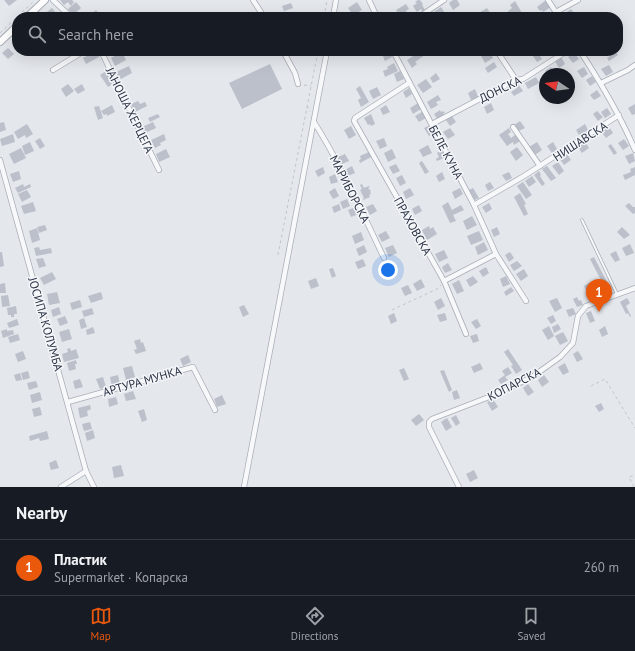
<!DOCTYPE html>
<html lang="en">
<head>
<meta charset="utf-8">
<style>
  :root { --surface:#171b24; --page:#20242c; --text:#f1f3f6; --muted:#9ea1a6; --line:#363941; --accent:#ea580c }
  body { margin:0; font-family:"PT Sans",sans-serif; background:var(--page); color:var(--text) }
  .compass { position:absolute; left:539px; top:68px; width:36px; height:36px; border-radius:50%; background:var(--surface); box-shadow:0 4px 16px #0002; rotate:283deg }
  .you { position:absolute; left:388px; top:270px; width:14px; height:14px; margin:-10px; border:3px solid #fff; border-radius:50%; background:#1a73e8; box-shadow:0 0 0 6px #1a73e833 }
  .badge { display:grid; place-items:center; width:26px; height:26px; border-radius:50%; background:var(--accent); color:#fff; font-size:13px; font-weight:700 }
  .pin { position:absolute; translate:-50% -33px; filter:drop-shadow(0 1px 2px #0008) }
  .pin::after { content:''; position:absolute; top:21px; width:14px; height:12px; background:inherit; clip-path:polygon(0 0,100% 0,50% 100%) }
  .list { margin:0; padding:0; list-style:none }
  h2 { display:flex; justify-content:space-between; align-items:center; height:52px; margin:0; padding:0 16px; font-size:17px }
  h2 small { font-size:13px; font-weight:400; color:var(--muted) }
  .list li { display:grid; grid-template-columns:26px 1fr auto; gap:12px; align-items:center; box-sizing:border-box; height:56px; padding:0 16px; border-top:1px solid var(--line) }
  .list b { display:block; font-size:15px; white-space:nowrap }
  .list p { margin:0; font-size:13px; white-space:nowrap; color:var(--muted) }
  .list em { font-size:13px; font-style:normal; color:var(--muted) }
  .icon { flex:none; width:22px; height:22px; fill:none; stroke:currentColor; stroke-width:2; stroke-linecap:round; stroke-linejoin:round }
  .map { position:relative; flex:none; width:635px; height:487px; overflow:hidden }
  .search { position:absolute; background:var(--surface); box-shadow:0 4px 16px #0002; left:12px; right:12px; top:12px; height:44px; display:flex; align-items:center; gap:10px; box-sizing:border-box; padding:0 14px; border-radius:16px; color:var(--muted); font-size:15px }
  .sheet { height:108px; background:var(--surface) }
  nav { display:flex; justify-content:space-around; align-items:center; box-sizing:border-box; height:56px; border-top:1px solid var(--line); background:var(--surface); font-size:11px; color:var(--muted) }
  nav a { display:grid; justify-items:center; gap:2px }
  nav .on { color:var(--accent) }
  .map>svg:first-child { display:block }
  .building { fill:#bbc0ca }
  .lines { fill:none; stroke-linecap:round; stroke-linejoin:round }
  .lane-casing { stroke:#a9aeb7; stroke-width:3.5 }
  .street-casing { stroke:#a9aeb7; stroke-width:6 }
  .secondary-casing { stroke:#a9aeb7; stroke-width:8 }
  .path { stroke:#c2c5cb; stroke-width:1; stroke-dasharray:3 3; stroke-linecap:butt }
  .lane { stroke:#f7f8fa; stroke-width:2 }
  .street { stroke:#f7f8fa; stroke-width:4.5 }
  .secondary { stroke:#fff; stroke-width:6 }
  .labels { text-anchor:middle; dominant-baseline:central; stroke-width:3; stroke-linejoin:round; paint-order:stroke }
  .street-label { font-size:12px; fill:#2b3445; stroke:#f4f6f9 }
</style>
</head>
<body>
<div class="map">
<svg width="635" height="487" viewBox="0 0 635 487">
  <rect width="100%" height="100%" fill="#e4e7ec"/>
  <!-- building -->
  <g class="building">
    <path d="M4,0H17L9,6Z"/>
    <path d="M60,0H72L74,2L71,6L68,2L64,5Z"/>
    <path d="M418,0H420L423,4L422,5L425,10L423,12L421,9L417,12L413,6L417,3L415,2Z"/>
    <path d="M453,0H457L460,5L453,10L449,3Z"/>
    <path d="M546,0L551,7L543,12L542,10L540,11L537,7Z"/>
    <path d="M515,1L522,13L518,15L517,14L512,17H509L506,13L512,8L510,5Z"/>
    <path d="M76,2L81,8L73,15L68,9Z"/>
    <path d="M357,2L362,10L353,15L348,8Z"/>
    <path d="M291,3L293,8L284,11L282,6Z"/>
    <path d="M406,4L409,9L406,11L409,17H400L396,10Z"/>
    <path d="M441,7L445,13L442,14L444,17H438L434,12Z"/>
    <path d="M52,8L59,17H45L43,15Z"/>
    <path d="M487,8L492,16L481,17L479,13Z"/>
    <path d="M571,9L576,16L567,17L565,13Z"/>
    <path d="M96,10L100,15L98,17H92L90,15Z"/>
    <path d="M8,48L14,54L8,59L2,53Z"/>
    <path d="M96,51L99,57L86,64L83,58Z"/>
    <path d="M389,51L392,57L385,61L382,54Z"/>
    <path d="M421,51H423L425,55L415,62L417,64L412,68L407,60Z"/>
    <path d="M489,51L493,58L485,63L481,56Z"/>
    <path d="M122,52L126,60L115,66L111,58Z"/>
    <path d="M616,52L618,55L609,61L607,58Z"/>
    <path d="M538,53L542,59L537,62L533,56Z"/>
    <path d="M574,53L579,59L573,63L568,57Z"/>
    <path d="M561,57L565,64L559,68L555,61Z"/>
    <path d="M494,62L497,67L488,73L485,68Z"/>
    <path d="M394,63L398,71L385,77L383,71L388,69L387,67Z"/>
    <path d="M270,64L282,89L242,109L229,83Z"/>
    <path d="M609,65L613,72L606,76L601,69Z"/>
    <path d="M129,66L132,73L121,79L119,76L118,77L116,72Z"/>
    <path d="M551,67L555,72L553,74H547L545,71Z"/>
    <path d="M584,67L588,74L582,78L577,71Z"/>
    <path d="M106,71L113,84L108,87L100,75Z"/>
    <path d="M400,71L404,79L397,82L394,74Z"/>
    <path d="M436,73L440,79L433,83L430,78Z"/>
    <path d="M592,76L596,82L590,86L586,80Z"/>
    <path d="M536,77L539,83L528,89L525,83Z"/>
    <path d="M426,79L432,87L423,93L417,85Z"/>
    <path d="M68,84L74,91L66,97L61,89Z"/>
    <path d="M82,84L85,90L78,94L74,89Z"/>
    <path d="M518,84L523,91L514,96L511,92L517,88L515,86Z"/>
    <path d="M360,86L369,102L361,107L358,100L361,98L356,89Z"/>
    <path d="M377,87L381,95L373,99L369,91Z"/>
    <path d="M409,88L412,94L406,98L403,92Z"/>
    <path d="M475,89L478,97L471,100L468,93Z"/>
    <path d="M597,90L601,96L594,100L590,95Z"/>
    <path d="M438,95L441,100L436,102L438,105L431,109L427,102Z"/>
    <path d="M138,101L140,104L145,102L147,106L135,112L131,104Z"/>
    <path d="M418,103L421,109L413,114L410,108Z"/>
    <path d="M491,103L494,110L487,114L484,107Z"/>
    <path d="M635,104V114L632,115L628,108Z"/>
    <path d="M112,105L115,112L107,116V114L104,115L101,111Z"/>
    <path d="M386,105L390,112L383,115L380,109Z"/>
    <path d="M99,106L103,118L98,120L94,107Z"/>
    <path d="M607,108L611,114L605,118L601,112Z"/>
    <path d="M440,110L441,112L443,111L445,113L443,114L444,116L438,120L434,114Z"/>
    <path d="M597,111L603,117L598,121L593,114Z"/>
    <path d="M422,112L426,118L419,122L415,116Z"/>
    <path d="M158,114L160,117L150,122L148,118Z"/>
    <path d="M371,114L375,124L371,126L370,124L368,125L364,118Z"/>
    <path d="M452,116L456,122L450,126L446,120Z"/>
    <path d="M520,121L525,128L519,131L514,125Z"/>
    <path d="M4,122L6,130L0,132V123Z"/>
    <path d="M153,122L156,128L145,133L142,127Z"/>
    <path d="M27,124L33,134L26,138L25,135L18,139L14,132Z"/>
    <path d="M585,124L588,130L579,135L576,130Z"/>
    <path d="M430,125L435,133L429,136L424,128Z"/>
    <path d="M608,125L613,133L606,138L600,130Z"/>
    <path d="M351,126L356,135L349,139L344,130Z"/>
    <path d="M450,128L455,135L448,139L443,132Z"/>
    <path d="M509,128L511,132L508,134L511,138L515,135L520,141L514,145L513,142L507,146L499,135Z"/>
    <path d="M13,134L15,142L2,146L0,139Z"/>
    <path d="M164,134L166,140L160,143L161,145L155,148L151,140Z"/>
    <path d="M40,138L45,146L40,149L35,141Z"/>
    <path d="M384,138L387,146L380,149L376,141Z"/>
    <path d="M624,139L629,146L623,150L618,143Z"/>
    <path d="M30,142L34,151L25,155L22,146Z"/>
    <path d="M537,142L542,150L535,155L529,147Z"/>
    <path d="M553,142L557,149L552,153L547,146Z"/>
    <path d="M585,142L589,148L582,153L578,147Z"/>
    <path d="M611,144L617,153L614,155L608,146Z"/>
    <path d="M428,145L432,153L423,157L419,150Z"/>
    <path d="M517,147L523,155L516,161L510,152Z"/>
    <path d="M21,148L26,158L14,164L9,154Z"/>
    <path d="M166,149L170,157L159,162L156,154Z"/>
    <path d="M392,149L396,158L388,162L384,153Z"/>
    <path d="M442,150L446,157L437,161L436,159L439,157L437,153Z"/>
    <path d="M371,151L373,156L360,163L359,160L361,159L360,156Z"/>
    <path d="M633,153L635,161L629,164L625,156Z"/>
    <path d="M345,154L349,161L342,164L338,157Z"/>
    <path d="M567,154L571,160L564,165L560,159Z"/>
    <path d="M422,161L429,172L425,174L419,163Z"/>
    <path d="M558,162L564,171L559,175L552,166Z"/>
    <path d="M396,164L400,171L393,174L389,167Z"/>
    <path d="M352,166L355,173L348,176L345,170Z"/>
    <path d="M547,166L556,178L551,181L542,169Z"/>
    <path d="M323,167L325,173L318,177L315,171Z"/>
    <path d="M635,167V175L625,180L623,175L631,172L630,169Z"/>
    <path d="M19,171L21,179L13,182L10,174Z"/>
    <path d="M539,171L541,175L540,176L545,184L542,186L534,175Z"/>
    <path d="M442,172L445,179L439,182L436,176Z"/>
    <path d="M509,172L512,178L506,181L502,175Z"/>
    <path d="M335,174L338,182L331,184L329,177Z"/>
    <path d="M402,175L406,183L400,186L396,178Z"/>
    <path d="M532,176L536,182L529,187L525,181Z"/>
    <path d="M490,182L494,188L488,191L485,185Z"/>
    <path d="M523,182L532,195L526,199L517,186Z"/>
    <path d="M23,184L24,187L30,184L31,187L18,193L15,188Z"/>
    <path d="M362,184L364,188L369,186L370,187L368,188L371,191L370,192L371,194L369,195L370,197L363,200V199L364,198L360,190L362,189L360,185Z"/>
    <path d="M335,188L339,196L333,199L329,192Z"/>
    <path d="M410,188L414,195L406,199L403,192Z"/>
    <path d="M460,188L463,194L455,199L452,192Z"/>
    <path d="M473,188L479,198L475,200L469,190Z"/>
    <path d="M27,190L31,197L22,202L18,194Z"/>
    <path d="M520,193L526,204L524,205L528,214L524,216L514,197Z"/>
    <path d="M347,199L350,206L343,209L340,202Z"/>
    <path d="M33,202L36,211L24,214L21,206Z"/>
    <path d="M448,202L452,210L461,205L464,210L453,215L456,221L450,223L442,206Z"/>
    <path d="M489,203L492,209L486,213L482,207Z"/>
    <path d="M629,203L633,207H635V213L633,214L625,206Z"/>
    <path d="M339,204L341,210L334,213L332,207Z"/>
    <path d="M373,204L377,211L370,215L366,207Z"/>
    <path d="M419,205L422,211L415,215L412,209Z"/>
    <path d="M356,207L359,214L351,217L348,210Z"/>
    <path d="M472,216L477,225L467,230L463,221Z"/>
    <path d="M45,225L47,230L39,233L37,227Z"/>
    <path d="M429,226L430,229L433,227L437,234L427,240L422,230Z"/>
    <path d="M497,227L500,234L494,237L491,230Z"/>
    <path d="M622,227L630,235L624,239L617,232Z"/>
    <path d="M37,228L40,240L32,243L29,231Z"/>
    <path d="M386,231L390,238L382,242L378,235Z"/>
    <path d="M479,231L483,240L471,245L467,236Z"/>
    <path d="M361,232L364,240L355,244L352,236Z"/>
    <path d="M484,242L488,250L478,255L475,247Z"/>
    <path d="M630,244L634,253L626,256L622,248Z"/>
    <path d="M364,245L367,252L359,256L356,249Z"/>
    <path d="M393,245L397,253L389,257L385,248Z"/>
    <path d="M39,247L40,250L51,248L52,253L36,256L34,248Z"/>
    <path d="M444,250L448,258L439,262L435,254Z"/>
    <path d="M616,251L620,260L615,262L610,254Z"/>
    <path d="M0,252H2L4,266L0,267Z"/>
    <path d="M510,252L514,258L509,262L505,255Z"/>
    <path d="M594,257L608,284L604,286L590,259Z"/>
    <path d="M43,258L46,266L39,268L36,259Z"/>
    <path d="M363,259L366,266L358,269L355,262Z"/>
    <path d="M517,261L522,266L514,271L510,265Z"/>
    <path d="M448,263L452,270L445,273L442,267Z"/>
    <path d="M486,267L489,273L483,277L479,271Z"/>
    <path d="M333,268L336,276L332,278L329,269Z"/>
    <path d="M524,269L528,276L521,281L516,274Z"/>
    <path d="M52,272L56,279L44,285L40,278Z"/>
    <path d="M473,276L478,282L470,287L466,280Z"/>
    <path d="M506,276L510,284L503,287L500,279Z"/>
    <path d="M316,278L319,286L311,289L308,281Z"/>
    <path d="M421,279L425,287L417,291L413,284Z"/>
    <path d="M459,280L464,291L457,294L452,284Z"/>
    <path d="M591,282L596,290L588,294L584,286Z"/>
    <path d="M5,283L6,293H0V284Z"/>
    <path d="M408,285L412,293L405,296L401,288Z"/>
    <path d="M511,287L514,291L506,296L504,292Z"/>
    <path d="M57,292L60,303L49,305L47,294Z"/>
    <path d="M101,292L103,299L91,303L88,296Z"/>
    <path d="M8,295L10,306L2,307L1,296Z"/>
    <path d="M577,297L579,301L581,300L583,305L577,307L573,299Z"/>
    <path d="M441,298L445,306L438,310L434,302Z"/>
    <path d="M557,298L562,308L555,312L549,301Z"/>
    <path d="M627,298L630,303L626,306L631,316L630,317L628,313L626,314L620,302Z"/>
    <path d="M80,300L82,307L72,310L70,303Z"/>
    <path d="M244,305L249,314L243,317L239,307Z"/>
    <path d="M16,306L17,314H14V317H11V315H8L7,308Z"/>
    <path d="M59,307L61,314L53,317L51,310Z"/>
    <path d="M92,308L94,314L84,317L82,311Z"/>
    <path d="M573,308L576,314L569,317L566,310Z"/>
    <path d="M591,311L595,321L590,323L586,313Z"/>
    <path d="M394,313L397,321L391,324L388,316Z"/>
    <path d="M445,313L447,320L440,322L437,315Z"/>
    <path d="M553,315L556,321L551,324L547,318Z"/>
    <path d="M65,316L68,323L60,326L57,319Z"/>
    <path d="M84,318L87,327L81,329L79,320Z"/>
    <path d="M17,319L19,325L9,328L7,323Z"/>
    <path d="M477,319L481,326L476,329L471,322Z"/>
    <path d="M558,324L561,329L554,333L552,327Z"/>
    <path d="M549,326L554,336L548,340L542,330Z"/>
    <path d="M605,326L608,334L602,337L599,330Z"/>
    <path d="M93,327L95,333L87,335L86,330Z"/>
    <path d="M7,329V331L13,330L14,334L3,338L1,331Z"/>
    <path d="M69,329L72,339L62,342L59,332Z"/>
    <path d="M563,332L568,341L560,345L555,336Z"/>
    <path d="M18,334L20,340L10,343L8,337Z"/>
    <path d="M477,334L479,341L473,343L470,336Z"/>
    <path d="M140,339L141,343L143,342L146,351L136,354L134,350L137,349L134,341Z"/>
    <path d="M70,348L71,351L76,349L79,358L64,362L62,354L68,352L67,349Z"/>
    <path d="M508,349L522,370L516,374L511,366L513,365L504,352Z"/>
    <path d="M23,351L26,359L18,362L15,354Z"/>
    <path d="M578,351L583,359L577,362L573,354Z"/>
    <path d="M188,355L191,362L183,366L180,359Z"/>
    <path d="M76,360L77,364H75L76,369L69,371L67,363Z"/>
    <path d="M480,363L483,369L474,373L471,367Z"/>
    <path d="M565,363L569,372L563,375L558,367Z"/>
    <path d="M132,366L135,377L126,380L123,368Z"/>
    <path d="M508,367L512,373L505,377L508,380L501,384L498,380L505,375L502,371Z"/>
    <path d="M404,368L409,379L404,381L399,370Z"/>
    <path d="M444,370L452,390L449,392L440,371Z"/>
    <path d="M28,371L30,378L23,380L21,373Z"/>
    <path d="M20,373L22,380L16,381L14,375Z"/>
    <path d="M118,375L120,385L112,387L110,377Z"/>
    <path d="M544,375L549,382L542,387L538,380Z"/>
    <path d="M103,377L106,387L100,389L96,379Z"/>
    <path d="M80,379L83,387L75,389L73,381Z"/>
    <path d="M36,381L38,387L29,390L27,383Z"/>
    <path d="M528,384L534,392L528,396L523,388Z"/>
    <path d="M457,390L460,398L454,400L452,392Z"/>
    <path d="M133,391L136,399L126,401L124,394Z"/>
    <path d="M40,392L42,400L32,403L30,395Z"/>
    <path d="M222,395L226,404L217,407L214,399Z"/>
    <path d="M116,397L118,404L109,407L108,399Z"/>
    <path d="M493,399L498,407L492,411L487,402Z"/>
    <path d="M601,403L604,409L599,412L595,406Z"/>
    <path d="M90,405L91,409L87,411L88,416L80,418L78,408Z"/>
    <path d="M40,407L42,415L34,417L32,409Z"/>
    <path d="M144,409L147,420L142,422L138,411Z"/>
    <path d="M419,414L424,420L416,426L411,420Z"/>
    <path d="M456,415L460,423L456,426L451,418Z"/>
    <path d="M447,418L452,427L446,431L441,422Z"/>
    <path d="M90,422L92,429L84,431L82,424Z"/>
    <path d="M93,430L95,438L87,441L85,433Z"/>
    <path d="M47,431L49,439L40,441L39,438L30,441L29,436Z"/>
    <path d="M56,460L59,468L51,470L49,463Z"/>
    <path d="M121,465L124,476L114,478L112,467Z"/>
    <path d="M474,470L478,478L470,482L466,474Z"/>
  </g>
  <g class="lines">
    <!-- lane casing -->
    <g class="lane-casing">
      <path id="lane" d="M582,220L617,294"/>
    </g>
    <!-- street casing -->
    <g class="street-casing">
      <g id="street">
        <path d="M53,0L71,17"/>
        <path d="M253,0L264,17"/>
        <path d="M369,0L377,17"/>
        <path d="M548,0L559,17"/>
        <path d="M556,12L578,0"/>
        <path d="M475,16V17"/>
        <path d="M333,17L336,0"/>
        <path d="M419,17L444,0"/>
        <path d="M101,51L159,170"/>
        <path d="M283,51L295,73L298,84"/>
        <path d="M393,51L474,205L496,254L526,301"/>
        <path d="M497,51L516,80"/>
        <path d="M580,51C601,83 620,115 635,150"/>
        <path d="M53,70L84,51"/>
        <path d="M409,83L355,118L354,121L444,281L466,334"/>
        <path d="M601,83L628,70L635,65"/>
        <path d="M314,122C341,165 362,212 384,258"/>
        <path d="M432,124L516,80L523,79L567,51"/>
        <path d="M513,127L540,166"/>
        <path d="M0,160L86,471L94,487"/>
        <path d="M474,205L524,176L619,115"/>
        <path d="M444,281L496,254"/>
        <path d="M68,402L193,367L215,410"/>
        <path d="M61,487L86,471"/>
        <path d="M244,487L327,51"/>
        <path d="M459,487L429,427V422L432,419L494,395L532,377L560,357L573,343L578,316L586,306L635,288"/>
      </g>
    </g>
    <!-- secondary casing -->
    <g class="secondary-casing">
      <g id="secondary">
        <path d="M27,17L45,0"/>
        <path d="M0,42L17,26"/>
      </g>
    </g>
    <!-- path -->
    <g class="path">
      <path d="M324,17L327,0"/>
      <path d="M0,33L35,0"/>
      <path d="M304,85L311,86"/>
      <path d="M307,106L310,112"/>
      <path d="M278,255L318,51"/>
      <path d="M392,310L437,289L441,285"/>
      <path d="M591,386L605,379L635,428"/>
      <path d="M634,487L629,477L635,475"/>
    </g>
    <!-- lane -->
    <use href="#lane" class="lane"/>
    <!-- street -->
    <use href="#street" class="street"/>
    <!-- secondary -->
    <use href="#secondary" class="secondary"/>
  </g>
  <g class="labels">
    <!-- street labels -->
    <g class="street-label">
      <text transform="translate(500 89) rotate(-26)">ДОНСКА</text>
      <text transform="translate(130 110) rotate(64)">ЈАНОША ХЕРЦЕГА</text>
      <text transform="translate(580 141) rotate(-33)">НИШАВСКА</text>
      <text transform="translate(446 152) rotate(62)">БЕЛЕ КУНА</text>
      <text transform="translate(350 189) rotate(63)">МАРИБОРСКА</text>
      <text transform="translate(413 226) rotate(61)">ПРАХОВСКА</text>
      <text transform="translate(46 324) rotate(74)">ЈОСИПА КОЛУМБА</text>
      <text transform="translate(142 381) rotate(-16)">АРТУРА МУНКА</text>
      <text transform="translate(514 384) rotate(-27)">КОПАРСКА</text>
    </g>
  </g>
</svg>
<svg class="compass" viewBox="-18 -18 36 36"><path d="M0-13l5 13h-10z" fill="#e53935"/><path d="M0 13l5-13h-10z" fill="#9ea1a6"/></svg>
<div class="you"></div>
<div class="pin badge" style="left:599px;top:312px">1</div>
<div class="search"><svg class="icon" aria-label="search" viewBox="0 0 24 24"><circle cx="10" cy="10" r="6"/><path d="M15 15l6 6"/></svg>Search here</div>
</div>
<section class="sheet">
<h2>Nearby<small></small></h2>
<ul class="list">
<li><span class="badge">1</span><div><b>Пластик</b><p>Supermarket · Копарска</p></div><em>260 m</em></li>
</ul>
</section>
<nav>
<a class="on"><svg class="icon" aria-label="map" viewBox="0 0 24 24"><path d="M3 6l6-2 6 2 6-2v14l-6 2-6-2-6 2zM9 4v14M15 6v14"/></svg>Map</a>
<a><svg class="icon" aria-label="directions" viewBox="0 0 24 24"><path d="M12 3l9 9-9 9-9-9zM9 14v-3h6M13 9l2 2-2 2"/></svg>Directions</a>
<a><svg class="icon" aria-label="saved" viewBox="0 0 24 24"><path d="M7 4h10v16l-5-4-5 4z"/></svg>Saved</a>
</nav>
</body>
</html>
